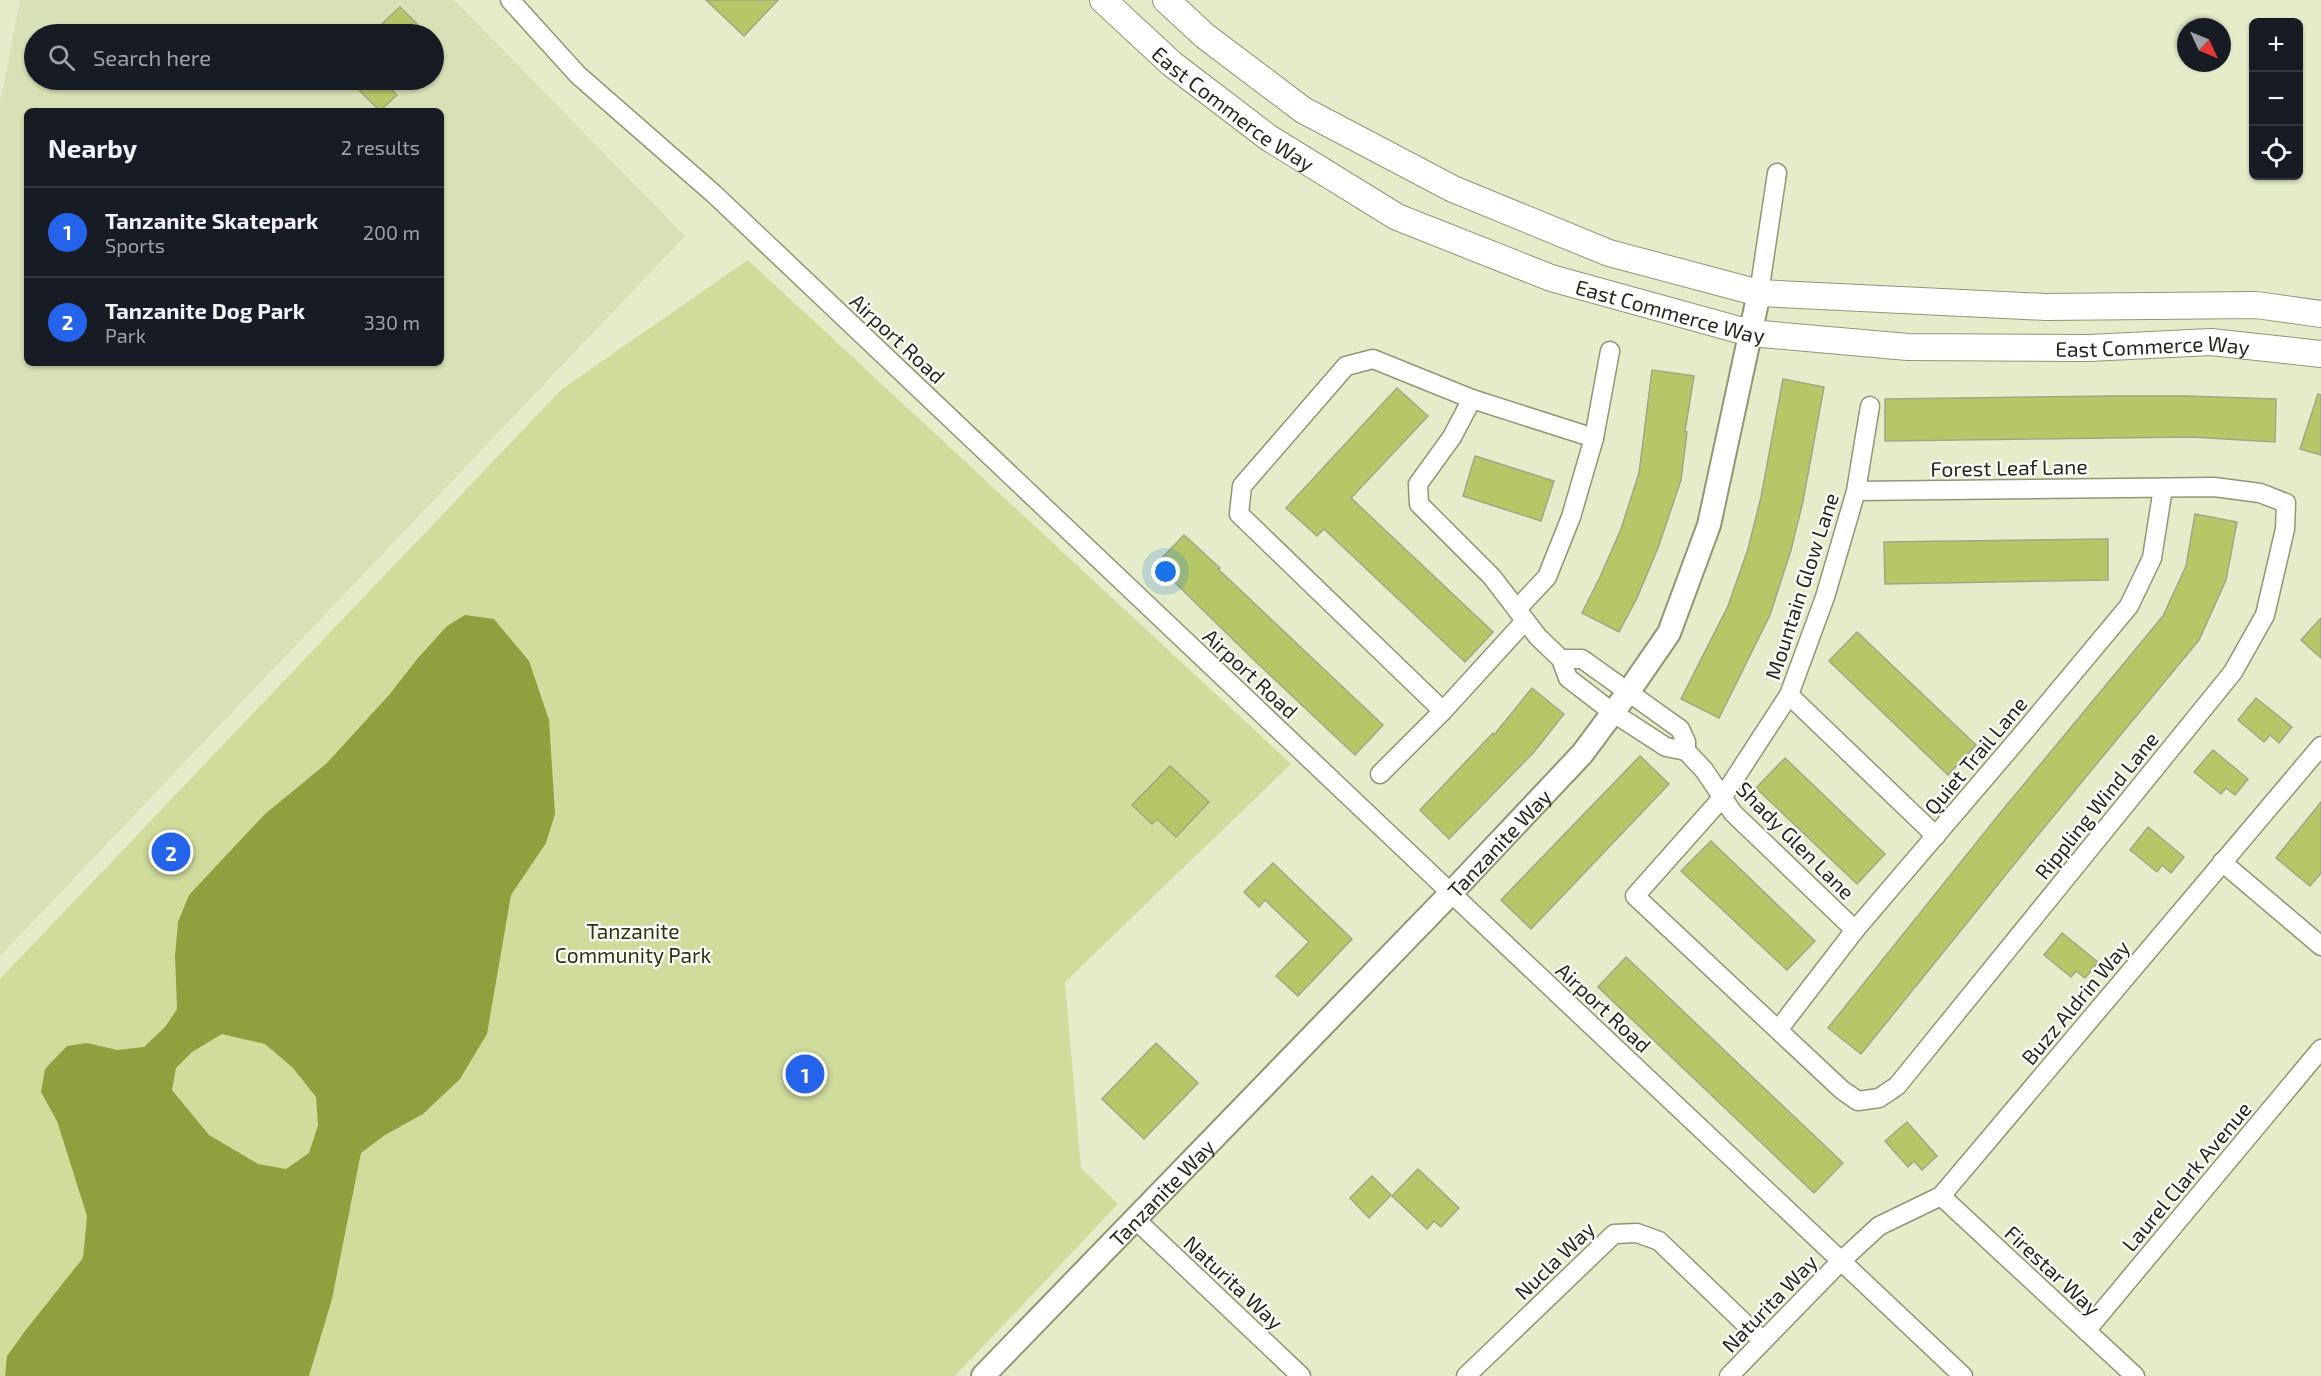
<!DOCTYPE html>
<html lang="en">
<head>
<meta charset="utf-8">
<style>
  :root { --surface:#171b24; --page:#242831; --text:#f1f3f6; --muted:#9ea1a6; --line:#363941; --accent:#2563eb }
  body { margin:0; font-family:"Exo 2",sans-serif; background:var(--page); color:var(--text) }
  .controls { position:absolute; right:18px; top:18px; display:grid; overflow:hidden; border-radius:9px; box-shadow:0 2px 4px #0004 }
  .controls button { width:54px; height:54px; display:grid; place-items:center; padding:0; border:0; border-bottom:2px solid var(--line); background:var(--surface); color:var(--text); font:30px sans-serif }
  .compass { position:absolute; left:2177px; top:18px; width:54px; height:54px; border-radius:50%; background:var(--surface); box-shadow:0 2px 4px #0004; rotate:134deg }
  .you { position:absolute; left:1166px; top:572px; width:21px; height:21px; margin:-15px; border:4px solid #fff; border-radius:50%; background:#1a73e8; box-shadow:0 0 0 9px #1a73e833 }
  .badge { display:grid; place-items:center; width:39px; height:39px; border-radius:50%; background:var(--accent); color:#fff; font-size:20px; font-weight:700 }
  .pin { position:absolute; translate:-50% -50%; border:3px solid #fff; box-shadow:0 2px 6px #0006 }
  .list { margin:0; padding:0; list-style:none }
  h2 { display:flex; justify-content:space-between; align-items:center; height:78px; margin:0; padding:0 24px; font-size:26px }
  h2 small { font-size:20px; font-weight:400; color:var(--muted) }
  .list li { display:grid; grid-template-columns:39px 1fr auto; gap:18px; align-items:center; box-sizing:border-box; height:90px; padding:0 24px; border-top:2px solid var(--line) }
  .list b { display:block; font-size:22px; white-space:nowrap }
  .list p { margin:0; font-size:20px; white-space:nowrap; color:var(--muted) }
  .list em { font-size:20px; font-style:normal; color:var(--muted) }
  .icon { flex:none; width:33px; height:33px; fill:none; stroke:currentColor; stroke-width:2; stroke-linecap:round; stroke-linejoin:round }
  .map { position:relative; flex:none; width:2321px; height:1376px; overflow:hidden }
  .search { position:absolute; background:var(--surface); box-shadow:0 2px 4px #0004; left:24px; top:24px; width:420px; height:66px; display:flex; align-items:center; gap:15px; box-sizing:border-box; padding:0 21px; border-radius:33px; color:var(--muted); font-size:22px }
  .panel { position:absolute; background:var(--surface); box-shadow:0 2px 4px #0004; left:24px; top:108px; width:420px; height:258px; border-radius:9px }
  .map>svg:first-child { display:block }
  .built { fill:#d7e1b5; fill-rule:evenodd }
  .green { fill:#d0dc9c }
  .water { fill:#90a03f; fill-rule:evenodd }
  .building { fill:#b6c767; stroke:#a0a785; stroke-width:1.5 }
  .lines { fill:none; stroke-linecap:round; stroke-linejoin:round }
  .minor-casing { stroke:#909775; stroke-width:21 }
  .tertiary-casing { stroke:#909775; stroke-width:26 }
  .secondary-casing { stroke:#909775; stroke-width:28 }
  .minor { stroke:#fff; stroke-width:18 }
  .tertiary { stroke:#fff; stroke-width:22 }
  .secondary { stroke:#fff; stroke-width:26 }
  .labels { text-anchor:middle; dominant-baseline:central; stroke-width:4.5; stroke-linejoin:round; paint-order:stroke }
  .street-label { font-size:21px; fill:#24271a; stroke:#fff }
  .park-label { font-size:21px; fill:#2e340b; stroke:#fff }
</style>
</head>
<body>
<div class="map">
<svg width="2321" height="1376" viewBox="0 0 2321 1376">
  <rect width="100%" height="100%" fill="#e5ecc9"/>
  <!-- built -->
  <path class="built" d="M20,0H454L685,236L0,956V103ZM34,34H434V80H34ZM27,111H441V363H27Z"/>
  <!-- green -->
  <path class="green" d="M748,260L1291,764L1065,982L1081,1168L1118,1204L955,1376H0V979L562,389Z"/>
  <!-- water -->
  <path class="water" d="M465,615L494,619L529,661L549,720L555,814L546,843L511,895L487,1034L460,1079L423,1114L385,1135L361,1153L332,1299L309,1376H5L7,1356L25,1331L83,1258L87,1216L57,1121L41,1092L45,1069L67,1046L87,1043L117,1050L144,1047L165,1027L177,1009L175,956L178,922L189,895L265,814L327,763L389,695L418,658L447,626ZM222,1034L265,1044L293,1068L316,1097L318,1125L309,1153L286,1169L258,1164L209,1135L172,1090L176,1068L192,1052Z"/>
  <!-- building -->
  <g class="building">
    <path d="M706,0H778L744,36Z"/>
    <path d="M400,7L427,34H371Z"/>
    <path d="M349,80H382L397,95L380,111Z"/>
    <path d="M1652,370L1694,376L1685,431L1687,432L1681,480L1658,548L1637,598L1619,632L1582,613L1600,577L1621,529L1639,473Z"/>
    <path d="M1783,379L1824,387L1803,501L1791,550L1770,615L1719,718L1681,699L1728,606L1748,549L1761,497Z"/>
    <path d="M1397,388L1428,416L1351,498L1493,632L1465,662L1324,529L1317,536L1286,508Z"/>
    <path d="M2318,394L2321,395V455L2300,449Z"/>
    <path d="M2116,396H2186L2276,399L2275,442L2191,437L1885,441V399Z"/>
    <path d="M1475,456L1554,481L1541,521L1463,496Z"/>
    <path d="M2195,514L2237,522L2226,580L2199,640L2042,830L1861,1054L1828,1028L2001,812L2163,616L2186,566Z"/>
    <path d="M1184,535L1220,568L1218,569L1383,725L1355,755L1254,660L1156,564Z"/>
    <path d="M2108,539V580L1885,584L1884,542Z"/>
    <path d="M2321,618V658L2301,640Z"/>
    <path d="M1857,632L1976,745L1948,775L1829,661Z"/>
    <path d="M1532,688L1564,714L1534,752L1449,839L1420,810L1493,733L1494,735Z"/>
    <path d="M2256,698L2292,727L2279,743L2270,735L2264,742L2238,720Z"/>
    <path d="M2213,750L2248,779L2235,795L2226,788L2221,794L2194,772Z"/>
    <path d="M1640,756L1669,784L1531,929L1501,900Z"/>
    <path d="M1785,758L1885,854L1857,884L1756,788Z"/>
    <path d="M1170,766L1209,802L1176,837L1157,819L1152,824L1132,805Z"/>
    <path d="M2321,802V873L2310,886L2276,858Z"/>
    <path d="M2148,827L2184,857L2171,873L2162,865L2157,872L2130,850Z"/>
    <path d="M1711,841L1815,941L1787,970L1681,871Z"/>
    <path d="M1273,863L1352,939L1298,996L1276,976L1309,942L1265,900L1259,907L1244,892Z"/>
    <path d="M2062,933L2098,962L2085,978L2076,971L2071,977L2044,955Z"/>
    <path d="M1626,957L1843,1163L1814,1193L1598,987Z"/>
    <path d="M1156,1043L1198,1083L1144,1139L1102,1099Z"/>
    <path d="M1907,1122L1937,1156L1922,1170L1914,1161L1908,1167L1885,1141Z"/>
    <path d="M1418,1169L1459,1208L1441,1227L1434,1221L1427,1229L1392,1196Z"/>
    <path d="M1372,1176L1391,1195L1369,1218L1350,1198Z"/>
  </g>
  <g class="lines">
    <!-- minor casing -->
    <g class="minor-casing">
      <g id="minor">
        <path d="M510,0L578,75L714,194L1451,893L1963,1376"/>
        <path d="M1759,293L1777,173"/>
        <path d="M1472,399L1452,437L1418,484L1419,504L1492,577L1538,637L1561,659L1568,678L1612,712L1666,747L1686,751"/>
        <path d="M1856,491L2214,487L2260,493L2286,503L2285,529L2265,615L2233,672L1897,1086L1879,1098L1858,1101L1842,1090L1635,896L1722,798L1789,695L1825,597L1856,491L1870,406"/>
        <path d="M1517,609L1547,577L1571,517L1594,438"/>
        <path d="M1561,659H1582L1680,729L1686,742V751L1704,770L1733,813L1855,930"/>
        <path d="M1789,695L1936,836"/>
        <path d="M1443,711L1525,621"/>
        <path d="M1380,774L1443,711L1239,514L1242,486L1346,366L1373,359L1472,399L1594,438L1610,351"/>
        <path d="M2222,862L2321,946"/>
        <path d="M1778,1030L1855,930L2019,738L2129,606L2152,558L2163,488"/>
        <path d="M1941,1196L2135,1376"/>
        <path d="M1136,1220L1301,1376"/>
        <path d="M2086,1331L2321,1049"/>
        <path d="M1466,1376L1614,1234L1637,1233L1659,1241L1763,1341"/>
        <path d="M1729,1376L1841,1261L1879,1226L1941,1196L2321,746"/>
      </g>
    </g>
    <!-- tertiary casing -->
    <g class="tertiary-casing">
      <g id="tertiary">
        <path id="s1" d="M983,1376L1451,893L1582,754L1629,691L1669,633L1709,525L1759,293"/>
      </g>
    </g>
    <!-- secondary casing -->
    <g class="secondary-casing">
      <g id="secondary">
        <path id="s2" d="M1103,0L1172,64L1269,138L1397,217L1551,278L1750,333L1908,347L2089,348L2211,342L2321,354"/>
        <path d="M1166,0L1205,36L1303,110L1453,189L1609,253L1759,293L2046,307L2256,305L2321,314"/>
      </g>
    </g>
    <!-- minor -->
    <use href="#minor" class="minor"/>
    <!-- tertiary -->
    <use href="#tertiary" class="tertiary"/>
    <!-- secondary -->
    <use href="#secondary" class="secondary"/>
  </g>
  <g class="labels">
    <!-- street labels -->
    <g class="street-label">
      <text stroke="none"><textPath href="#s2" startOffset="170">East Commerce Way</textPath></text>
      <text stroke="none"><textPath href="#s2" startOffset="656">East Commerce Way</textPath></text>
      <text transform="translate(898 338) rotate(43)">Airport Road</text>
      <text stroke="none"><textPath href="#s2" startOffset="1142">East Commerce Way</textPath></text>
      <text transform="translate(2009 467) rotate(-1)">Forest Leaf Lane</text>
      <text transform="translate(1801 586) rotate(-72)">Mountain Glow Lane</text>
      <text transform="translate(1251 673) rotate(43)">Airport Road</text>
      <text transform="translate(1975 755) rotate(-50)">Quiet Trail Lane</text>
      <text transform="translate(2096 805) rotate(-51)">Rippling Wind Lane</text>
      <text transform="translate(1796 840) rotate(45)">Shady Glen Lane</text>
      <text stroke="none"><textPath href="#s1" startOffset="742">Tanzanite Way</textPath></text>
      <text transform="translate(2075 1002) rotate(-50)">Buzz Aldrin Way</text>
      <text transform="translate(1604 1007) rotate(43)">Airport Road</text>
      <text transform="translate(2186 1176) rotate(-50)">Laurel Clark Avenue</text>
      <text stroke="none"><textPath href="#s1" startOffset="256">Tanzanite Way</textPath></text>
      <text transform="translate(1554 1260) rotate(-44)">Nucla Way</text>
      <text transform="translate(2053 1270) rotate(43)">Firestar Way</text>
      <text transform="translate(1234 1282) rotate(43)">Naturita Way</text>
      <text transform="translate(1769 1303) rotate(-46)">Naturita Way</text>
    </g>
    <!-- park labels -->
    <g class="park-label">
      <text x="633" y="930">Tanzanite<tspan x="633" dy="24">Community Park</tspan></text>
    </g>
  </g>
</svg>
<div class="controls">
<button>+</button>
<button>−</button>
<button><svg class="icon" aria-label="locate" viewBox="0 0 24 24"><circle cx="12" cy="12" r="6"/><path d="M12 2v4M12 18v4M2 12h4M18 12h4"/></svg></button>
</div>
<svg class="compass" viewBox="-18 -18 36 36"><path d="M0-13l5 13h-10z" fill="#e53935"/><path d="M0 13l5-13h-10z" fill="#9ea1a6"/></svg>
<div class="you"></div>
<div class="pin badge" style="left:805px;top:1074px">1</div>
<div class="pin badge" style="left:171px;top:852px">2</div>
<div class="search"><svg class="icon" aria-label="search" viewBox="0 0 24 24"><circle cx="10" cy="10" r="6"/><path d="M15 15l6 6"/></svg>Search here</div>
<section class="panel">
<h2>Nearby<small>2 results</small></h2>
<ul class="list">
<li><span class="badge">1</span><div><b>Tanzanite Skatepark</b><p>Sports</p></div><em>200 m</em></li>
<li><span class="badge">2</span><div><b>Tanzanite Dog Park</b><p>Park</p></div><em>330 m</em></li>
</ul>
</section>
</div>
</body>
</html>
